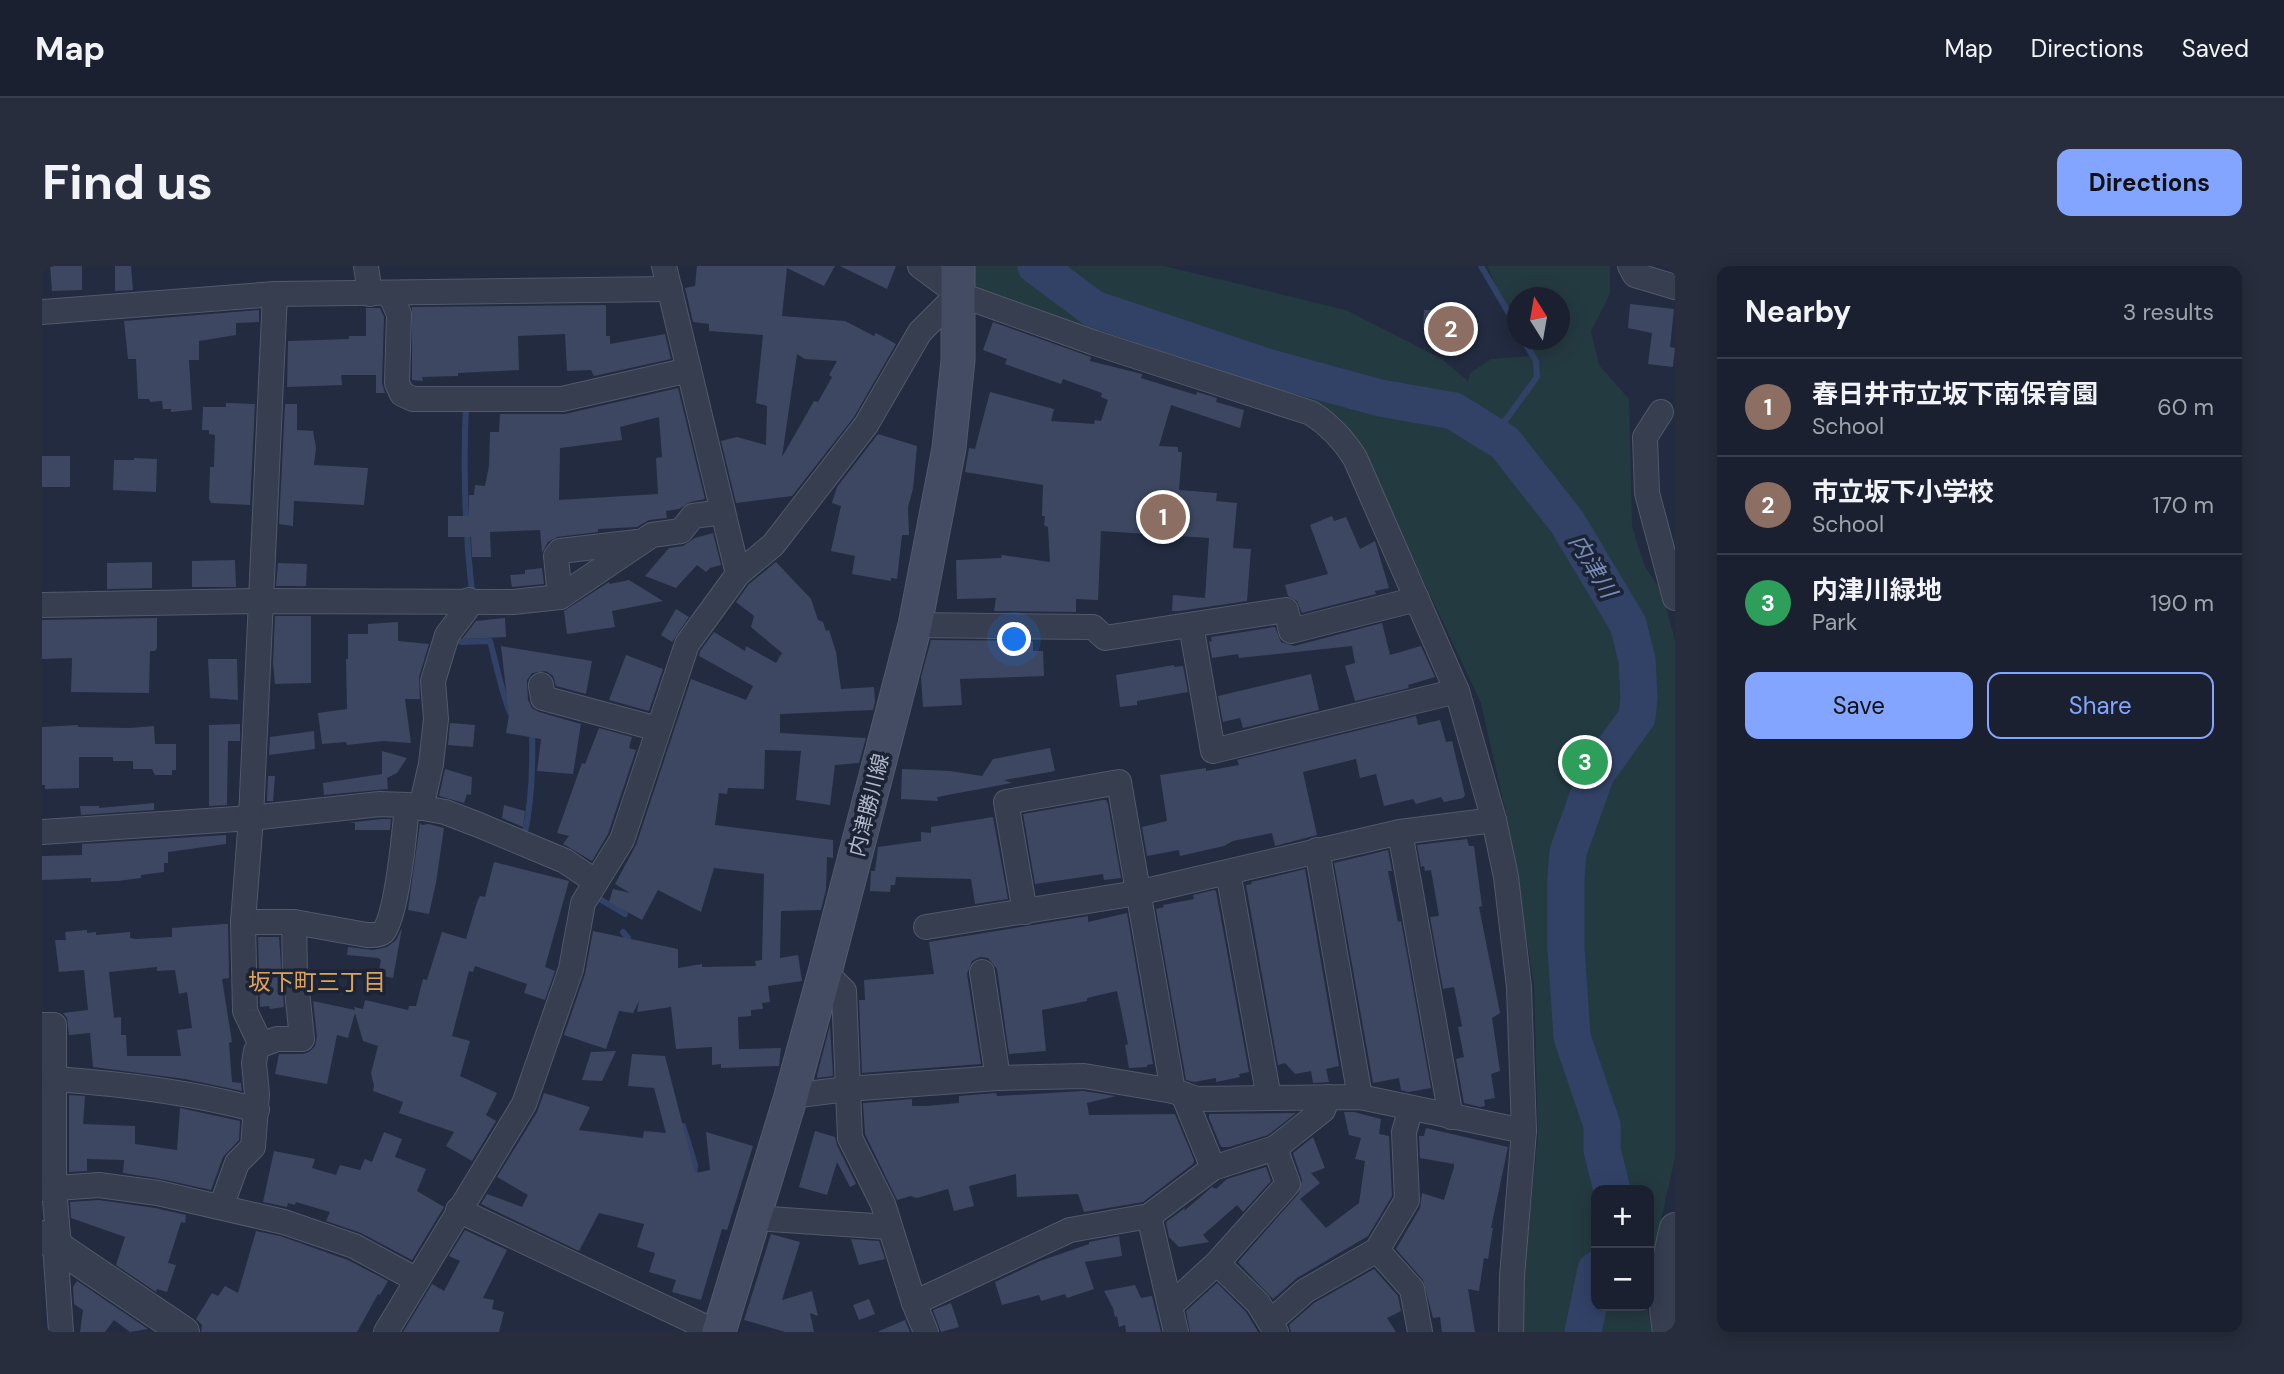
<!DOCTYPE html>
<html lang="en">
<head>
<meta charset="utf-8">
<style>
  :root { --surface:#1a2030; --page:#272d3c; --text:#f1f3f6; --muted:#9fa3ab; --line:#383e4c; --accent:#83a4ff }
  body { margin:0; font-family:"DM Sans","Noto Sans JP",sans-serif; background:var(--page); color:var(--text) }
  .controls { position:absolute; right:21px; bottom:21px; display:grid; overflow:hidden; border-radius:14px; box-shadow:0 4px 18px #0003 }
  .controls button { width:63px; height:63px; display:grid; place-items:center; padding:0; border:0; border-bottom:2px solid var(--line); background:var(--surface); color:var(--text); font:35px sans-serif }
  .compass { position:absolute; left:1465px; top:21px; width:63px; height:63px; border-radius:50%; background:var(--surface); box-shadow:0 4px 18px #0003; rotate:349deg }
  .you { position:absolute; left:973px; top:374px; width:24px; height:24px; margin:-18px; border:5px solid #fff; border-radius:50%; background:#1a73e8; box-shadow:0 0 0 10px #1a73e833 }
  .badge { display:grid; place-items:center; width:46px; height:46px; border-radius:50%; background:var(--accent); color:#fff; font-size:23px; font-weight:700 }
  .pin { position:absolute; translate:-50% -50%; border:4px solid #fff; box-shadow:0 2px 7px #0006 }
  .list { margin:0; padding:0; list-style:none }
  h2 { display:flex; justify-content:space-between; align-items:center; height:91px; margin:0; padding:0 28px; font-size:30px }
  h2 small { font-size:23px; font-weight:400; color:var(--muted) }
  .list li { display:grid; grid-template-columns:46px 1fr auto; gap:21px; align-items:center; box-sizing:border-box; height:98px; padding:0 28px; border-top:2px solid var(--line) }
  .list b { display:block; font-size:26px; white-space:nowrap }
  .list p { margin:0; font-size:23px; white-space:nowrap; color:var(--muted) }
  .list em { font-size:23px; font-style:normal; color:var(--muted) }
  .actions { display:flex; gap:14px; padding:21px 28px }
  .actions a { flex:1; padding:16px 0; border:2px solid var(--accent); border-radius:14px; text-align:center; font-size:24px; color:var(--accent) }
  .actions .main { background:var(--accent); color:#111 }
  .map { position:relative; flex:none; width:1633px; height:1066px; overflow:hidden; border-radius:14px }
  header { display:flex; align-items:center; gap:42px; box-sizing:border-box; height:98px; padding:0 35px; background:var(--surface); border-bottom:2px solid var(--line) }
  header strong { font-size:33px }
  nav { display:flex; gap:38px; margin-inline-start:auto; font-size:24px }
  .intro { display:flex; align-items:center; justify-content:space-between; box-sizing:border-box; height:168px; padding:0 42px }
  h1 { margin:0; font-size:49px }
  .button { padding:18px 32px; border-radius:14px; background:var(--accent); color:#111; font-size:24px; font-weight:700 }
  main { display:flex; gap:42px; padding:0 42px }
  aside { flex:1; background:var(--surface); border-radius:14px; box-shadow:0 4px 18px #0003 }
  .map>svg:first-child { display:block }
  .green { fill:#243a41 }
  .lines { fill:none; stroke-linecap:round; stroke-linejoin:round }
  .stream { stroke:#324267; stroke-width:6 }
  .river { stroke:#324267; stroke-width:37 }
  .building { fill:#3d4761; fill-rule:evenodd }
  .minor-casing { stroke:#51596b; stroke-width:26 }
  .tertiary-casing { stroke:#51596b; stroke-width:32 }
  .secondary-casing { stroke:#51596b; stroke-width:35 }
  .minor { stroke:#363e50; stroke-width:24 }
  .tertiary { stroke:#363e50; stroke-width:30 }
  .secondary { stroke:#444c63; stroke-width:33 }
  .labels { text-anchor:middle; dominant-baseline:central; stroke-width:7; stroke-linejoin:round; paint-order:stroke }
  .street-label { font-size:21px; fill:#b2b9cb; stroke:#1b2335 }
  .water-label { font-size:23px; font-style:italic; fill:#778ab5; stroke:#1b2335 }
  .neighbourhood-label { font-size:23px; fill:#dea35a; stroke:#1b2335 }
</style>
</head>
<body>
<header>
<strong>Map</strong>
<nav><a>Map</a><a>Directions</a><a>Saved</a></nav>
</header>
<div class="intro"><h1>Find us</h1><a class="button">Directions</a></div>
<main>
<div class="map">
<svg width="1633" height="1066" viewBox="0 0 1633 1066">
  <rect width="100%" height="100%" fill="#222b40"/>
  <!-- green -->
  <path class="green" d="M910,0H1122L1304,44L1400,93L1426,115L1428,107L1449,93L1487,90L1479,74H1518V32H1476L1475,65L1445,0H1568V28L1549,65L1557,99L1587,133L1590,260L1603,301L1620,326L1633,374V892L1607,1007V924H1554V1040H1605L1610,1066H1480L1484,991L1496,869L1492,719L1466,556L1439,437L1317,178L1296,150L1213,120L945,32Z"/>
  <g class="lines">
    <!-- stream -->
    <g class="stream">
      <path d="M1439,0L1476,63"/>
      <path d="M424,139C421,201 423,264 430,327"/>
      <path d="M1452,170L1495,111L1494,95L1481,74"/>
      <path d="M410,373L419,376L448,375C452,389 464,445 471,452"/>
      <path d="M482,571C490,536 491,500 490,464"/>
      <path d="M556,632L583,648"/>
      <path d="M581,666L586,672V679"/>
      <path d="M641,860L653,899L652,912"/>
    </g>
    <!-- river -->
    <g class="river">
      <path d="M994,0L1052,43L1225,101L1338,132L1412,145L1463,177L1525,256L1586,358L1595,394L1597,432L1595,451L1554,508L1526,586L1524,612V682L1530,771L1560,859V884L1570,924"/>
      <path d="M1541,1066L1554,1004"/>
    </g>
  </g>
  <!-- building -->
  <g class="building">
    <path d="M8,0H40V24L10,25Z"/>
    <path d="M73,0H89L91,24L73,25Z"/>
    <path d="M655,0H793L782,20L745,2L740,50L803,55L832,70L834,67L854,78L812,151L750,230L694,237L679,175L695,171L724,179L725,140L714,137L721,69L667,65V58L651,56L643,22L653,20ZM755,88L763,93L795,95L787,109L790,111L776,136L772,135L740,191Z"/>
    <path d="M798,0H854L845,23Z"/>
    <path d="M1588,38L1632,43L1628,81L1633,82L1631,101L1606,98L1610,67L1586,62Z"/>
    <path d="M564,39V70H568V78L623,68L629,93L552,110L549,104L525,105L523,68L476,70L477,104L416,107V110L380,111L381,115L370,114V41Z"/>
    <path d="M324,42H338L342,51L340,117L343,127H334V109H299L300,119L245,121L246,75L307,73V70H324Z"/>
    <path d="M217,44V56L194,57V69L157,75V94H147L150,144L129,146V143H121L120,135L108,136L107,133H96L94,93H86L82,55Z"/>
    <path d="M1382,44H1402V63H1381Z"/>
    <path d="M951,56L1049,91L1048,95L1100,108L1099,112L1154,129L1155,126L1175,132L1174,136L1202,144L1198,162L1129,139L1117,180L1136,181V186H1140L1137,224L1175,227L1174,235L1195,237L1191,282L1209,283L1205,335L1137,345H1130L1131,329L1163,332L1167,272L1059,265L1056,334L1034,333V346L952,345L954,332L915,333L914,294L959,292L960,289L1008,296L1006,261L1002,259L1003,250H1000L1001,219L923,206L927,182L933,183L948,126L1012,143L1009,155L1052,158L1053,154L1059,155L1066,134L1059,131L1060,127L1021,113L1019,118L963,98L965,93L941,84Z"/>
    <path d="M636,122L663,233L648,236L637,243L624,245L625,252L607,254L595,261L556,263V266L515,271L506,276L500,287L498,264L448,266L449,291H430L429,271H406V250H427V229H432L433,219L443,220L447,200L448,166H457L458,148H523ZM617,151L620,191L614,192L616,228L517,234L518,182L580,174L578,161Z"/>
    <path d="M184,137L213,138L208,239L169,237L167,232L168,201H172L173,169L167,168V164H160L161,141H184Z"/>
    <path d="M243,138H255V164L271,165L274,182L272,199L326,202L322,239L252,235L251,260L237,258Z"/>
    <path d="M836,168L875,180L871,223L866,241L867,269H860L855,313L849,312V315L810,308L813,290L789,285L799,240L790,237L795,221Z"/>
    <rect x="0" y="190" width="28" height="31"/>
    <path d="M92,192L115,193L114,226L71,224L72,194H92Z"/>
    <path d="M1290,250L1292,255L1304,251L1318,283L1333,275L1347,322L1333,325L1334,328L1260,347L1255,335L1246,330L1243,319L1286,308L1268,259Z"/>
    <path d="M671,267L679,299L668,302L664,306L655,299L634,322L603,310L627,282L641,280L653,272Z"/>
    <path d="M193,294L194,321H150V295Z"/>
    <path d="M110,296V322L65,323V297Z"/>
    <path d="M734,296L769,333L776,354L781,356L784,365L787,364L794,386L799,423L832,421L833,436L831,444L738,448V467L824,472L817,497L793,499L788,539L754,534L759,485L723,484L722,523L686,522L685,528L677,527L673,559L791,574V592L785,591L784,624L779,644L739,645L738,692L756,689L760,715L726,720L728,736L720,737L721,743L709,744V750L696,751L697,783L739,782L737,800L679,802V798L670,799V781L634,783L629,741L595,746L597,735L591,747L577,745L564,783L522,769L543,708L551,665L636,683V702L660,698V701L714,700L713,695L720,694L722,608L672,602L659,646L616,624L600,654L567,636L571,623L588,627L573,618L594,579L649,413L704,434L711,420L657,390L658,385L672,366L703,385L704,380L734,397L740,387L709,361L712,350L694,336L707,318Z"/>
    <path d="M236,297L265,298L264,320H234Z"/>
    <path d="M500,302L502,318L470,321L468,309L483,308V304Z"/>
    <path d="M587,314L621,335L570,345L573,361L525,368L522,345L567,316L568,318Z"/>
    <path d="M634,343L647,351L630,376L619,369Z"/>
    <path d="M233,350H269V417L233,418L231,397Z"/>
    <path d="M115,352V382L113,385H108L107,427L29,426L30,392L0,393V354Z"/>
    <path d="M463,352L464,371L420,373L434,355Z"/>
    <path d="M356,356V375L387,378L377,411L378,433H363L369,477L341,475L305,479L304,476L280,478L276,447L305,443L304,393H306V368H326V358Z"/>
    <path d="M1340,357L1348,389L1379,380L1393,411L1366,419L1367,422L1313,435L1303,400L1313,397L1310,380L1197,392L1196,388L1170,392L1167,376L1170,375L1169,371L1233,361L1239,376L1252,380Z"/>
    <path d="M889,374L991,375V385H1001L1002,410L918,413L920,439L881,441L879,411Z"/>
    <path d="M459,380L550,395L544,428L514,420L511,410L504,405L490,407L485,414L486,434L490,442L497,446L539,458L531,508L495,505L499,473L464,467L467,449Z"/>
    <path d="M584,389L621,403L607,445L567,434Z"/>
    <path d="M166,393H195L196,434L168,432Z"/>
    <path d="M1132,399V401L1141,400L1146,426L1095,435V439L1078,441L1074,409Z"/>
    <path d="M1269,408L1277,444L1201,462L1198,452L1181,456L1176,430Z"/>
    <path d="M1374,450L1376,459L1398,454L1404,476L1410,475L1423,529L1421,532L1402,536L1399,531L1374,538L1371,533L1342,540L1334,508L1318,512L1314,493L1261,506L1275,569L1233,580L1230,567L1191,575L1182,580L1138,590L1137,584L1105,590L1100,561L1125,555L1118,509L1164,502V505L1197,499L1195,494Z"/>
    <path d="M408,457L433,459L431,481L406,479Z"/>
    <path d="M198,458V475H186L185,539L167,540V459Z"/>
    <path d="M36,459V461L88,462L112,460L113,478H134V504H130V509H113L110,503H91V495H71V491H37V522L3,523V519H0V461Z"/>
    <path d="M557,462L590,471L587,482L594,484L566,568L550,595L521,578L527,570L515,567L540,497L543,498Z"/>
    <path d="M272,465L273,483L227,489L228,471Z"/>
    <path d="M1008,482L1013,505L962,514L970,517L895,531L896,535L859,533L860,503L908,505L940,510L951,493Z"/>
    <path d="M340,485L365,492L355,507L345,512L346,523L282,529L281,517L340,508Z"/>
    <path d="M403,503L430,511L429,529L425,528L422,537L397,530Z"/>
    <path d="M226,510H233L231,535H225Z"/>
    <path d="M1061,534H1064L1066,538L1079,612L1062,614L1061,608L993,618L981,548Z"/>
    <path d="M112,537V544L39,549L38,540H57V542Z"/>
    <path d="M462,539L483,545L481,561L460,552Z"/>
    <path d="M951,551L966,633L933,638L929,613L854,611L853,619H849L848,626L828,625L829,605H833L836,581L879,575V566L889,567V561Z"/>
    <path d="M339,553H349L348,564H313V557H305Z"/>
    <path d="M378,557L380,559L387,558L402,562L394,617L387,648L366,644Z"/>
    <path d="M184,569V578L126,586V597H122V606L99,609V612L76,615L49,616V612L0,614V590L40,589V578Z"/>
    <path d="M1425,573L1427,580H1432L1440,640L1437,641L1458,747L1450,752L1458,805L1449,808L1453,832L1442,834L1443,840L1438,841L1422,837L1414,793L1422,791L1416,761L1420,760L1412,721L1401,723L1388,651L1397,650L1389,604L1383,605L1382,600L1379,601L1375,579Z"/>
    <path d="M1346,584L1350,605H1346L1356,656L1359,655L1389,822L1366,826L1359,824L1357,812L1331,817L1292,597Z"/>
    <path d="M452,596L527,615L503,701L513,705L503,734L482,727L485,718L433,700L431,706L427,705L410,770L428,775L418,810L455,827L444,849L454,855L430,895L404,880L412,866L357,847L361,836L331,825L332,820L329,807L336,780L321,775L313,747L306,772L295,769L285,818L233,808L237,788H261L267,786L273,780L275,771L271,735L313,744L312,741L321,743L323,734L366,744L367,740H374L381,713L385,714L400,666L424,673L435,636L438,630L443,631Z"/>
    <path d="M1263,603L1297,800L1284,803L1287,816L1271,817L1269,805L1253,808L1243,797L1236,799L1204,619L1210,618L1209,616Z"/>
    <path d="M1172,624L1174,625L1207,806L1197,808L1198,811L1174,816V812L1152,816L1144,814L1114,643L1122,641L1121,639L1152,633L1151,629Z"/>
    <path d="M1085,647L1111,798L1105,799V801L1087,802L1083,779L1086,778L1075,725L1045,732V735L1000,744L1004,785L967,788L955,703L946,692L938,691L930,695L925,708L939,798L820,807L817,734H823L822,714L892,708L887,676L1046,650V656Z"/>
    <path d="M181,658H186L187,712L180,713L190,776L187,777L190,816L199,817L200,825L143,813L51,801L48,767L27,769L25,752L21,747L46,744L42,704L17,706L13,674H24L23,666L45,664V667L54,666V669L88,666V672L94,673L130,671V662ZM115,701V705L133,704L137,728L145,726L150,762L135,764L139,790H85L84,769H79V751L72,752L67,706Z"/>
    <path d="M360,662L351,712L336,709L339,694L336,692L305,689L306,681L331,684L345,681L354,674Z"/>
    <path d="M216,671H237L242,741L228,743L227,740L218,741Z"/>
    <path d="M788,759L791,810L775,812V809Z"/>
    <path d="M574,785L560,815L540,814L549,786Z"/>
    <path d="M590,788L623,790L653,907L668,904L664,866L711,880L685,964L680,963L659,1034L630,1026L634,1014L607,1006L613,987L595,981L602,958L557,947L537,985L439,938L445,928L480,941L486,929L455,911L495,846L502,827L548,841L537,864L601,872L602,865L624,867L612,822L586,820Z"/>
    <path d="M1041,825L1074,830L1045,837L1047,849L1133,848L1152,894L1151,898L1101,936L1042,946L1036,928L975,931L974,908L927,920L932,940L912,945L906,923L875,932L869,930L855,934L823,868L821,837L870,833V840H885L917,837V830L954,827L955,830Z"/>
    <path d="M27,829L43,830L41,858L93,860V878L135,884L138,842L198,855L197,874L181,891L169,924L119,913L81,907L82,894L45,893V905L27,906Z"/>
    <path d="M1302,846H1312L1339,853L1337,868L1347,870L1350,930L1326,970L1255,1012L1231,1033L1196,996L1257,927L1260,914L1251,887L1271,871L1283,902L1269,907L1278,917L1258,933L1284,962L1317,937L1323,895L1313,893L1319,872L1307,869Z"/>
    <path d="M1254,847L1226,869L1187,881H1179L1167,852V848Z"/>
    <path d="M1384,862L1466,881L1449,962H1451L1446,993L1442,992L1437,1025L1426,1023L1433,1066H1400L1398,1051L1391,1052L1381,1014L1354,983L1378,942L1380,927L1402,934L1412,901V898L1378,892L1377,870H1382Z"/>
    <path d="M773,865L793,871L795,879L814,918L808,921L795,896L785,929L757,921Z"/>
    <path d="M342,866L360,873L353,891L384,903L375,925L402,941L370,994L319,967L284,955L288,946L254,936L253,939L246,937L245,941L221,936L232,885L273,893L270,902L294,909L298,899L318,904L323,893L330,896Z"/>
    <path d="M1224,901L1229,915L1201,946L1195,939L1161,969L1167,976L1137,981L1127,971L1124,956L1143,942L1142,945L1170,921L1174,923L1185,913Z"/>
    <path d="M57,934L113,942L144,949L143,957L139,956L126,997L134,999L125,1026L115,1023L114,1026L74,999L83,971L29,952L28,936Z"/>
    <path d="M423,964L465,984L441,1032L452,1034L450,1043L462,1046L457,1066H361L390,1018L402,1025L418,995L407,990Z"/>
    <path d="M214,965L238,970L306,994L346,1015L338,1029L336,1028L315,1066H159L160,1059L154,1053L170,1027L176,1030L183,1020L196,1027Z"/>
    <path d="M729,968L758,976L740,1034L770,1025L776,1050L768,1047L772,1066H743L702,1054Z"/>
    <path d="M1077,970L1080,990L1043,996L1052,1023L1025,1032L1023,1028L999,1035L997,1029L960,1039L953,1016L998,995L1047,978V976Z"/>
    <path d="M809,973L837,975L843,993L817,999Z"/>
    <path d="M1332,1003L1356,1030L1359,1045L1345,1052L1354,1066H1249L1247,1059L1272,1037Z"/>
    <path d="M35,1015L106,1063L88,1066L72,1054L63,1066H38L41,1044L32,1038L31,1021Z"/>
    <path d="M1175,1017L1204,1046L1216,1066H1148L1144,1045Z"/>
    <path d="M1093,1019L1099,1032L1110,1030L1119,1066H1084L1083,1059L1077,1061L1075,1050L1073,1051L1071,1042L1062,1025Z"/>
    <path d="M827,1033L833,1048L817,1054L811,1039Z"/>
    <path d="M909,1037L917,1061L899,1066L891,1044Z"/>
    <path d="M863,1054L868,1066H837V1065Z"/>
  </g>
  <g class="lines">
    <!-- minor casing -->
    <g class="minor-casing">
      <g id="minor">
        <path d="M324,0L328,28"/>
        <path d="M622,0L696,308"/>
        <path d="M878,0L916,28L1053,77L1269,147C1288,159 1301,173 1313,192L1415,425L1452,554L1464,611L1477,721L1482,865L1470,1010L1469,1066"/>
        <path d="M1588,0L1593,9L1633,21"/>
        <path d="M348,28L357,48L355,117L360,128L371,133H520L647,104"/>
        <path d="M0,46L233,28L628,23"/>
        <path d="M1619,146L1603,171L1605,227L1633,332"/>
        <path d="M518,331L514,290L518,285L595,276"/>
        <path d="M0,339L219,335L471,336L518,331L610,269L639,265L651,250L681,246"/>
        <path d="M873,359L1051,361L1063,372L1244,344L1249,365L1375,333"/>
        <path d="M1149,359L1171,485L1415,425"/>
        <path d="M499,419L501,432L616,463"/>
        <path d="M379,542L389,498L394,453L391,415L405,369L424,344L427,334"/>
        <path d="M0,566L209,552L338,538L365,539L403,546L437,559L523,595L554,616"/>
        <path d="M1358,566L1409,851"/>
        <path d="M1275,584L1318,831"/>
        <path d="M1186,606L1227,832"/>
        <path d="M983,646L964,536L1077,516L1131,825"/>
        <path d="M201,656H252L325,669C330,669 336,670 341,666C355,652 363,562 365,539"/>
        <path d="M884,661L1095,627L1358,566L1452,554"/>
        <path d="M783,706L802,725L808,872L841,938L872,1037L884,1066"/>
        <path d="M940,706L956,812"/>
        <path d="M0,759H12V922L17,981"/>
        <path d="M219,779L203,745L201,656L209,552L233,28"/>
        <path d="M13,813C82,818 149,826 215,844"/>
        <path d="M1141,828L1171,902"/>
        <path d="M749,830L805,823L956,812L1042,810L1131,825L1155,833L1318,831L1482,865"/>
        <path d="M0,923L57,919L116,927L242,956L312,980L375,1014"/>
        <path d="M179,941L195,897L211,881L215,828L212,797L214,785L219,779L235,773H260L253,705L252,656"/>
        <path d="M416,944L674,1066"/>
        <path d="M1107,950L1134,1066"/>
        <path d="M712,952L847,961"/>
        <path d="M13,979L19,1066"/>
        <path d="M1335,984L1370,1023L1378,1066"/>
        <path d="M1175,997L1216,1037L1234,1066"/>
        <path d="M872,1037L1028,964L1107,950L1171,902L1233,882L1281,844L1286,831"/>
        <path d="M1128,1040L1175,997L1246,918L1233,882"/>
        <path d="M1228,1056L1263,1025L1335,984L1365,934L1362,866L1369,842"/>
        <path d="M344,1066L482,838L529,703L541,637L580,574L645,378L696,308L731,279L824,159L878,66L916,28"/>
      </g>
    </g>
    <!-- tertiary casing -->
    <g class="tertiary-casing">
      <g id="tertiary">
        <path d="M0,970L142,1066"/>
        <path d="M1626,1066C1619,1029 1624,998 1633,962"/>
      </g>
    </g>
    <!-- secondary casing -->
    <g class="secondary-casing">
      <path id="secondary" d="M677,1066L749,830L783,706L873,359L907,182L916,94V0"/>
    </g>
    <!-- minor -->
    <use href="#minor" class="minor"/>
    <!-- tertiary -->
    <use href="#tertiary" class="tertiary"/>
    <!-- secondary -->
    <use href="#secondary" class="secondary"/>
  </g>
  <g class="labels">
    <!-- street labels -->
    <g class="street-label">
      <text transform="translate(827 539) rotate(-76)">内津勝川線</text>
    </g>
    <!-- water labels -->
    <g class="water-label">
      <text transform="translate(1551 300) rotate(59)">内津川</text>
    </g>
    <!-- neighbourhood labels -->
    <g class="neighbourhood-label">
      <text x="275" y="716">坂下町三丁目</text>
    </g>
  </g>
</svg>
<div class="controls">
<button>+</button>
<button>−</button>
</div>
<svg class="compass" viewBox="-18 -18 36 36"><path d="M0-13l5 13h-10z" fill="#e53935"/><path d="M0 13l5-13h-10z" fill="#9fa3ab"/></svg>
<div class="you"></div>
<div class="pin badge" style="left:1121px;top:251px;background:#8d6e63">1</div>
<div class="pin badge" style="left:1409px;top:63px;background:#8d6e63">2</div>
<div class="pin badge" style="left:1543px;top:496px;background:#2e9e5b">3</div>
</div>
<aside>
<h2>Nearby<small>3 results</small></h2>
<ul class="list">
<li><span class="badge" style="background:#8d6e63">1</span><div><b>春日井市立坂下南保育園</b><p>School</p></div><em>60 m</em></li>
<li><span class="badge" style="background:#8d6e63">2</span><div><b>市立坂下小学校</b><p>School</p></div><em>170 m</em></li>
<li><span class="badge" style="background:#2e9e5b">3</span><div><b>内津川緑地</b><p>Park</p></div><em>190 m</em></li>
</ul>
<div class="actions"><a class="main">Save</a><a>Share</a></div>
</aside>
</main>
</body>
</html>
